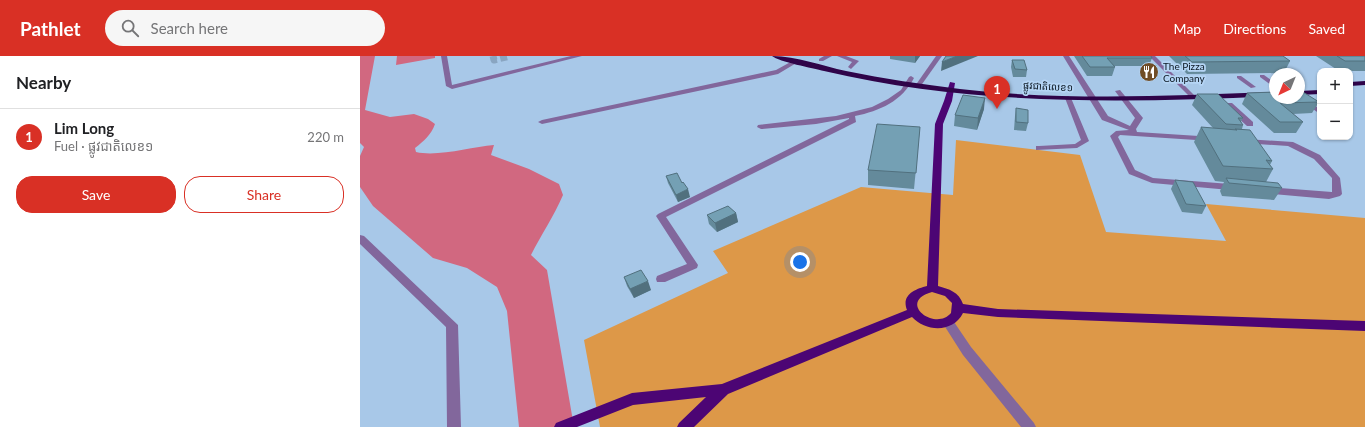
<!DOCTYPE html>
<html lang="en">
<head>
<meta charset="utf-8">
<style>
  :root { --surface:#fff; --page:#f6f6f6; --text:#202124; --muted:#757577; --line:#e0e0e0; --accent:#d93025 }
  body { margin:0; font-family:Lato,"Noto Sans Khmer",sans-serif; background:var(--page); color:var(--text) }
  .controls { position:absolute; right:12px; top:12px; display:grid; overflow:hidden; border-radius:8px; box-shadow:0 1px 3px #0004 }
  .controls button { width:36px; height:36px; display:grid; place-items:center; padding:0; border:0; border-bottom:1px solid var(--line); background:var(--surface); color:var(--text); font:20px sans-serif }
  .compass { position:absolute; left:909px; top:12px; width:36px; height:36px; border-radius:50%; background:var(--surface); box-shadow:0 1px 3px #0004; rotate:223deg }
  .you { position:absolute; left:440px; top:206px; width:14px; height:14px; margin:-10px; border:3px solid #fff; border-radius:50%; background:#1a73e8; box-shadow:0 0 0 6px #1a73e833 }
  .badge { display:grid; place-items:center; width:26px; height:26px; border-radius:50%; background:var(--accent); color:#fff; font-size:13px; font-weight:700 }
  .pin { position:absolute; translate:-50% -33px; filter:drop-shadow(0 1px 2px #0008) }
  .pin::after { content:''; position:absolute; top:21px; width:14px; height:12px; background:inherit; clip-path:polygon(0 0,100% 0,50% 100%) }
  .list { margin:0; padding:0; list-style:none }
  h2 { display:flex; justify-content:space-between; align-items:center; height:52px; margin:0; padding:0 16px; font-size:17px }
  h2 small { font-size:13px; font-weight:400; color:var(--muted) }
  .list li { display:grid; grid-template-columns:26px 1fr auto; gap:12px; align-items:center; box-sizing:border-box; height:56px; padding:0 16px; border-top:1px solid var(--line) }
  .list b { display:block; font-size:15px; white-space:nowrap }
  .list p { margin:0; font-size:13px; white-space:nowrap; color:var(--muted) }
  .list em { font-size:13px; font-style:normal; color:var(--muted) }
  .actions { display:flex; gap:8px; padding:12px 16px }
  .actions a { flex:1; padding:9px 0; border:1px solid var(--accent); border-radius:16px; text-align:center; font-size:14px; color:var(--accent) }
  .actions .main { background:var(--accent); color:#fff }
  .icon { flex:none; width:22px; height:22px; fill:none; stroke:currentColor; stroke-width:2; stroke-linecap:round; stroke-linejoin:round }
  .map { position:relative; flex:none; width:1005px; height:371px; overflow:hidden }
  header { display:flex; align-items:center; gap:24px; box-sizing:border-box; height:56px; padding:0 20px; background:var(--accent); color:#fff }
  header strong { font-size:19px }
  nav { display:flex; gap:22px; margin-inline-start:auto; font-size:14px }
  .search { width:280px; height:36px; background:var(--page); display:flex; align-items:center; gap:10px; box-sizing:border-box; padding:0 14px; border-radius:22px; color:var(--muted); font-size:15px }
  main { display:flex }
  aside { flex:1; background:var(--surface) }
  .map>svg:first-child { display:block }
  .green { fill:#dd9848 }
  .water { fill:#d16880 }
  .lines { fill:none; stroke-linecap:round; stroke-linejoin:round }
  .minor-tunnel { stroke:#89a5c1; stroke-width:7; stroke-dasharray:7 3.5; stroke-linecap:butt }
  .minor { fill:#82679c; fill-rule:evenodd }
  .major { fill:#4c0574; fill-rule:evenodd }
  .highway { fill:#2f0449; fill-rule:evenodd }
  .wall { fill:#648a9b }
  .shaded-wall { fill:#51707e }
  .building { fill:#74a0b4; stroke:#51707e }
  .labels { text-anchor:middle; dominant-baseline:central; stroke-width:3.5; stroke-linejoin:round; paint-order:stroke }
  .far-poi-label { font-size:10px; fill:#0c1823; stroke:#b5d5f5; text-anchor:start }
  .far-street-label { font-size:10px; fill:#0c1823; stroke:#b5d5f5 }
</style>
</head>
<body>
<header>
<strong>Pathlet</strong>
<div class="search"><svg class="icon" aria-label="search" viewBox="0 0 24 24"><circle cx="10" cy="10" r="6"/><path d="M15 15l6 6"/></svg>Search here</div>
<nav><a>Map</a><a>Directions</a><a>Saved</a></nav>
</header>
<main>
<aside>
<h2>Nearby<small></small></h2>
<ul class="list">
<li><span class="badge">1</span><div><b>Lim Long</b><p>Fuel · ផ្លូវជាតិលេខ១</p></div><em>220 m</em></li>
</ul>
<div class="actions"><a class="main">Save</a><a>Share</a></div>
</aside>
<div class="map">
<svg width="1005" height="371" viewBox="0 0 1005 371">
  <rect width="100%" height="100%" fill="#a8c8e8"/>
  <!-- green -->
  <path class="green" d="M596,84L720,99L746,176L866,185L846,148L1005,162V371H240L224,284L368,217L353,195L501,131L593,139Z"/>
  <!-- water -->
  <g class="water">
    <path d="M0,0H15L5,54L30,61L54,58L68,63L75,68C71,79 64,85 55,92L56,96C78,101 111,91 134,89L131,99L169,113L199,128L203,139C194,160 181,179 171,199L187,214L214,371H159L147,255L137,231L107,212L73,202L13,150L0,131V100L4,91L0,87Z"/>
    <path d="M37,0H75V2L36,9Z"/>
  </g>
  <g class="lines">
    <!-- minor-tunnel -->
    <path class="minor-tunnel" d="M133,0L134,4L150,0"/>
    <!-- minor -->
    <g class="minor">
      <path d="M81,0H87L92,29L211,0H222L92,33L86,30Z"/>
      <path d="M464,0H472L463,5H459V3Z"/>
      <path d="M477,0H486L499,5L491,13L488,11L492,6Z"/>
      <path d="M576,0H582L560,31H556L555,30Z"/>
      <path d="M703,0H709L748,60L770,70L775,62L755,35L760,34L783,62L776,73L777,76L933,86L960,99L980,122L982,138L980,140L969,143L792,127L769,118L750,80L756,75L769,74L742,64ZM760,79L928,90L954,103L972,122V136L793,122L775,114L758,81Z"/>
      <path d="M789,0H795L835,40V42H831Z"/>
      <path d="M436,3L439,5L438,6L418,18L182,68L178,66L182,64L416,14Z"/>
      <path d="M900,19H904L915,27V32L900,21Z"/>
      <path d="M551,20L554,22C542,45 520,55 495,60L496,66L306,161L338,209L337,212L305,226H297L296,223L297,220L327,208L296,160L298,158L489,63V62L456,68L401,73L397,71L398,69L476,60L512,51L528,43L541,34L549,21Z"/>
      <path d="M877,20H881L896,31L891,32L877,22Z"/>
      <path d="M939,39L960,53V58L937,42H939Z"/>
      <path d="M708,40L711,42L729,85L717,92L676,94V90H679L715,88L721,84L705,42Z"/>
      <path d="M866,47H872L893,66V70H887L866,51Z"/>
      <path d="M0,179L4,180L98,269L101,371H87L86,271L0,188Z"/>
      <path d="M588,262L592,263L611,291L674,367L676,371H661L603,299L582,266L584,263Z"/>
    </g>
    <!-- major -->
    <path class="major" d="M590,26L595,27L592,45L583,68L578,230C589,233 599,236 603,248L638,253L1005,265V275L638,261L603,257C593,277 566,276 552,261L368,338L334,371H317L319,367L346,341L273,349L217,371H194L196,367L272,337L362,328L547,254C541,239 555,233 567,230L575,68L584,45ZM572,236L585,240L592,247L591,257C575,276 536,246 572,236Z"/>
    <!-- highway -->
    <g class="highway">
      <path d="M412,0C437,0 462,10 486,15C524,23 562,28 600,33C704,45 810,40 915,36V40C764,47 612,50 464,15C453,12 419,6 412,0Z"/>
      <path d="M1005,25V29L990,30V26Z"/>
      <path d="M960,34V38L939,39V35Z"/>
    </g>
  </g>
  <!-- wall -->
  <g class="wall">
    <path d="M530,0H560L555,7L530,3Z"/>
    <path d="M714,0H791L792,2L789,10H754L755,11L752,20H727Z"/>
    <path d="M809,0H923L930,5L924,17L827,18Z"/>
    <path d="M956,0H1005V15H979Z"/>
    <path d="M652,4L667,14L666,21H653L651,11Z"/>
    <path d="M887,37L959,46L952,57L933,58L943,66L936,77H914L882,48Z"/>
    <path d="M837,38L883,62L881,66L883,69L882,73L912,105L910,109L913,113L906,126L922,132L914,144L862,140L860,135L864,126L855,125L834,86L841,71L853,72L832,49Z"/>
    <path d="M656,52L668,67L666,75L654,74L655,60Z"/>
    <path d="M624,53L617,74L594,70L595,59Z"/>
    <path d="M560,71L554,133L508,129V114Z"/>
    <path d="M306,120L330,141L318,146L308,127Z"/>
    <path d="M815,124L846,150L842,158L822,156L811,133Z"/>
    <path d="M376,157L378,166L357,176L349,168L347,159Z"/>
    <path d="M264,221L291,234L274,242L267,230Z"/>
  </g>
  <!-- shaded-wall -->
  <g class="shaded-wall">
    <path d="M555,0H560L555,7Z"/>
    <path d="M597,0H618L581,15L582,6Z"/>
    <path d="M625,42L624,53L617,74L618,62Z"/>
    <path d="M328,133L330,141L318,146L316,139Z"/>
    <path d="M376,157L378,166L357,176L355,167Z"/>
    <path d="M288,225L291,234L274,242L270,233Z"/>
  </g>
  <!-- building -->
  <g class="building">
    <path d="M586,0H597L582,6Z"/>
    <path d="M722,0H791L792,2H747L755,11H730Z"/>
    <path d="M825,0H923L930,5L832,6Z"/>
    <path d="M977,0H1005V5H985Z"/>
    <path d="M652,4H664L667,14L655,13Z"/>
    <path d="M915,36V42H939V36H943L959,46L920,47L943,66H920L887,37Z"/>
    <path d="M837,38H858L883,62H878L883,69L866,68Z"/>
    <path d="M603,39L625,42L618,62L595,59Z"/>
    <path d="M656,52L668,54V67L656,66Z"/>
    <path d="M517,68L560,71L556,117L508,114Z"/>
    <path d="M841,71L877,74L875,73L890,74L912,105L906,104L913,113L863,110Z"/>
    <path d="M317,117L322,127L323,126L328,133L316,139L306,120Z"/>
    <path d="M866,122L918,127L922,132L869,127Z"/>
    <path d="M815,124L833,126L846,150L826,148Z"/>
    <path d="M368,150L376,157L355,167L347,159Z"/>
    <path d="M281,214L288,225L270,233L264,221Z"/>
  </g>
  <!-- icons -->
  <defs>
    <g id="restaurant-disc" transform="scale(1)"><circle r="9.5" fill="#704d26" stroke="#b5d5f5"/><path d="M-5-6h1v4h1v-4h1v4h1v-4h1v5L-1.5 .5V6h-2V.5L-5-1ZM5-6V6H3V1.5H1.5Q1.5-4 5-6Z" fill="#fff"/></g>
  </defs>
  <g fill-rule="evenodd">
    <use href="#restaurant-disc" x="789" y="16"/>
  </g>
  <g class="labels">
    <!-- far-poi labels -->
    <g class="far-poi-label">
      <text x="803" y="10">The Pizza<tspan x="803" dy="12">Company</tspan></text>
    </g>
    <!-- far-street labels -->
    <g class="far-street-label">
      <text transform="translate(688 30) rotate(3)">ផ្លូវជាតិលេខ១</text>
    </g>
  </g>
</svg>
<div class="controls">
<button>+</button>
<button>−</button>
</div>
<svg class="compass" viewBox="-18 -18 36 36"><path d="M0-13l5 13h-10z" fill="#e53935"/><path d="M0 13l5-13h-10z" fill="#757577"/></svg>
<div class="you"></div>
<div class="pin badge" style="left:637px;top:53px">1</div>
</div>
</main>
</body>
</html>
